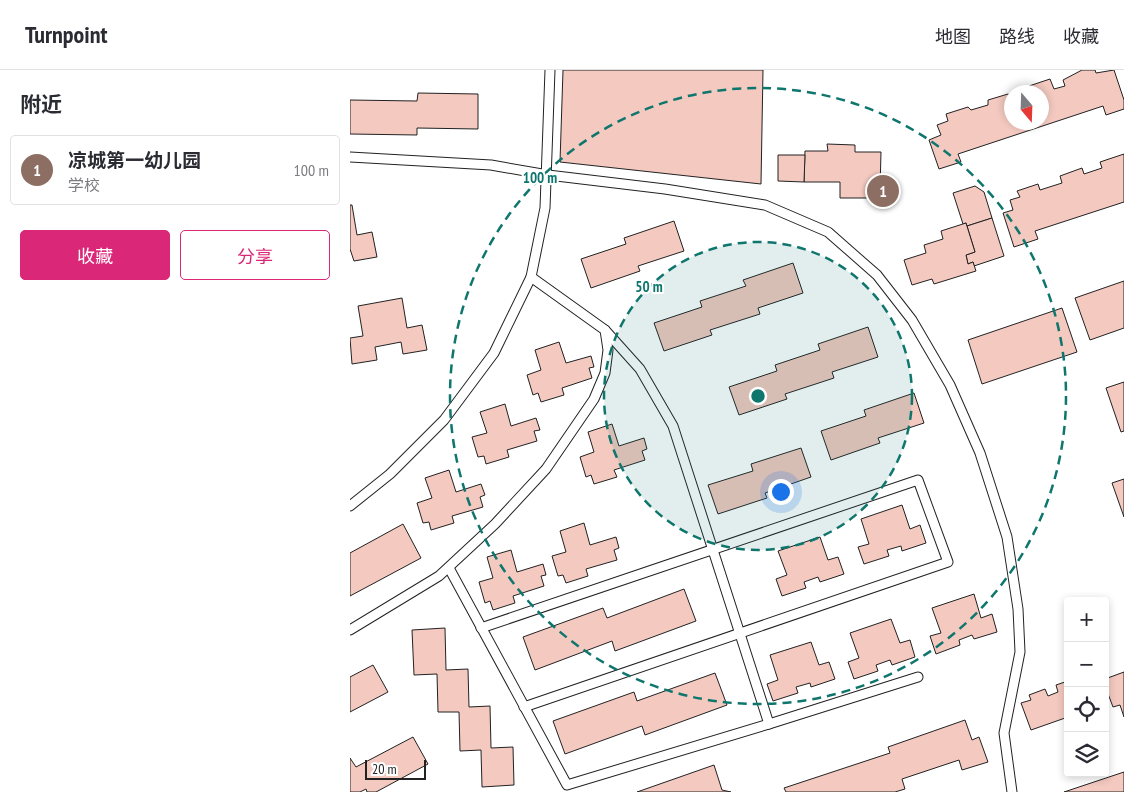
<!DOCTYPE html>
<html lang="zh">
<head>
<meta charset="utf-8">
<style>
  :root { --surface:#fff; --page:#f7f7f7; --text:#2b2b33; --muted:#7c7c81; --line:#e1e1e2; --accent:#db2777 }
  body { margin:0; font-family:"PT Sans Narrow","Noto Sans SC",sans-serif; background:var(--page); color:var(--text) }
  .controls { position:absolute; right:15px; bottom:15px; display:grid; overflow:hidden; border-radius:5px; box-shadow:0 2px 8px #0003 }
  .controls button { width:45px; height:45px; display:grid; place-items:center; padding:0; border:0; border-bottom:1px solid var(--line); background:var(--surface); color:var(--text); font:25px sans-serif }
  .compass { position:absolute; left:654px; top:15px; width:45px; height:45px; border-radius:50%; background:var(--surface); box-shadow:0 2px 8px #0003; rotate:161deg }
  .scale { position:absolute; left:15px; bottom:12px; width:61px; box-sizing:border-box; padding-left:5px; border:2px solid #222; border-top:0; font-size:14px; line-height:18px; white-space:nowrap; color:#222; -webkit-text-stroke:4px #fff; paint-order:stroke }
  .you { position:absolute; left:430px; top:421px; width:18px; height:18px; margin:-12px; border:4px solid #fff; border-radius:50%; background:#1a73e8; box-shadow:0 0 0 8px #1a73e833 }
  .badge { display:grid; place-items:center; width:32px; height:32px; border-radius:50%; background:var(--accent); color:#fff; font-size:16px; font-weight:700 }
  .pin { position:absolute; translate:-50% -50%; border:2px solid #fff; box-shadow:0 1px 5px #0006 }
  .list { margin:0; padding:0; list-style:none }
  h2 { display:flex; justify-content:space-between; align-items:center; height:65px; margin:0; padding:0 20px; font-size:21px }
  h2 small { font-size:16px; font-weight:400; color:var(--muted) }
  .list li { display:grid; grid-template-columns:32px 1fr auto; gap:15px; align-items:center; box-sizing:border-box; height:70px; margin:0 10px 10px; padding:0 10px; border:1px solid var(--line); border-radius:5px }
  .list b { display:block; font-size:19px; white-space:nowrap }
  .list p { margin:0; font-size:16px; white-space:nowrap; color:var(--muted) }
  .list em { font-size:16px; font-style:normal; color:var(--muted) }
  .actions { display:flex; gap:10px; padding:15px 20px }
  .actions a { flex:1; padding:11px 0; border:1px solid var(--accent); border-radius:5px; text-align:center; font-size:18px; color:var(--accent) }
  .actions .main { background:var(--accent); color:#fff }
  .icon { flex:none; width:28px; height:28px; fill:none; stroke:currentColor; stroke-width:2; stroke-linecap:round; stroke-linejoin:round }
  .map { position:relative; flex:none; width:774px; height:722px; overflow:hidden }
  header { display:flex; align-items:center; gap:30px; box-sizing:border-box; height:70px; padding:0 25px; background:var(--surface); border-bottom:1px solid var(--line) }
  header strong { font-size:24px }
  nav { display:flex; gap:28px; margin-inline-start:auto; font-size:18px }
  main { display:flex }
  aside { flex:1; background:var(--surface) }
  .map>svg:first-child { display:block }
  .building { fill:#f3c9c0; stroke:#222 }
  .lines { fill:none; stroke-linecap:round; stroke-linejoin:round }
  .service-casing { stroke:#222; stroke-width:11 }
  .service { stroke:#fff; stroke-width:9 }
  .ring { fill:none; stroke:#0f766e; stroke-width:2.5; stroke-dasharray:9 6 }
  .centre { fill:#0f766e; stroke:#fff; stroke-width:2.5 }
  .ring-label { font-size:15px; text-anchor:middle; font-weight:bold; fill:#0f766e; stroke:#fff; stroke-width:4; stroke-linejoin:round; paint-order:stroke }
</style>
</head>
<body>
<header>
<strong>Turnpoint</strong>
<nav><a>地图</a><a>路线</a><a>收藏</a></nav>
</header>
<main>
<aside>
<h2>附近<small></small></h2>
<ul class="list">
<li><span class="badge" style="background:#8d6e63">1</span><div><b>凉城第一幼儿园</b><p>学校</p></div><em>100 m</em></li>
</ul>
<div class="actions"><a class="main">收藏</a><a>分享</a></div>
</aside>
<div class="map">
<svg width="774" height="722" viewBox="0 0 774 722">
  <rect width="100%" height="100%" fill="#fff"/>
  <!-- building -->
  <g class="building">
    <path d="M213,0H413L411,114L210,92Z"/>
    <path d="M732,0H745L746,3L764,0L774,30V39L756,45L753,36L608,84L611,92L589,99L579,70L591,65L587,55L598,51L596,44L618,37L621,40L638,35V30L658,24L662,26V52H692V22H677L680,21L679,16L700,9L704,19L715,16L713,10Z"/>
    <path d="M68,23L128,24V59L67,58V65L0,64V30L67,31Z"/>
    <path d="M477,74L505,75V82H531L530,120H517V128H490V112H454L455,81H478Z"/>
    <path d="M774,84V132L685,161L688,169L664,177L653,143L663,140L660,130L670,127L667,121L688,114L690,120L712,113L710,106L732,98L734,104L752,98L750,92Z"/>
    <path d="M428,85H455L454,112L428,111Z"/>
    <path d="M625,116L634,122L642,148L617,156L616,153L613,154L603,123Z"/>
    <path d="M0,135H2L7,165L22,162L27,187L4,191L0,179Z"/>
    <path d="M642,148L654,186L624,196L623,192L618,194L616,185L625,182L617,156Z"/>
    <path d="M324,151L334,181L288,196L290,201L241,218L231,189L276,174L274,168Z"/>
    <path d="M616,153L625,182L616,185L618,194L623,192L626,201L584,214L582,209L562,215L554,190L576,183L574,175L593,169L591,161Z"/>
    <path d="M443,193L453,223L408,238L410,244L360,260L362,265L314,281L304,253L352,237L350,231L396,216L393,210Z"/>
    <path d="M774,211V258L740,270L725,228Z"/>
    <path d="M52,228L57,258L72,255L77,280L53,284L51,272L25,277L27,290L2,294L0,268L13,266L8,236Z"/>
    <path d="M712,238L727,282L632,314L618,270Z"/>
    <path d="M518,257L528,287L482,302L484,308L435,324L437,329L389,345L379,317L427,301L425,295L470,280L468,274Z"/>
    <path d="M209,272L216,293L241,286L244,297L239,298L242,308L212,318L214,325L191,332L188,323L183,325L177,305L191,300L185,280Z"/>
    <path d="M774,312V361L771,362L756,318Z"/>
    <path d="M564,323L574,353L528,368L530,373L481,390L471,361L516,346L514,340Z"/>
    <path d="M155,334L161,356L186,348L190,360L184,361L187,371L157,380L159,387L136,394L134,386L128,387L122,367L137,363L130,342Z"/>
    <path d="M262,354L269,376L294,368L297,379L292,381L295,390L264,400L267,407L244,414L241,405L236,407L230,387L244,382L238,362Z"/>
    <path d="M451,378L461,407L415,423L417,428L368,444L358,415L403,401L401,394Z"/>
    <path d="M99,400L106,422L131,414L135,425L130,427L133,437L102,446L104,453L81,460L79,452L73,453L67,433L82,428L75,408Z"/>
    <path d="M774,409V447L762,413Z"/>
    <path d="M552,435L560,459L570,455L576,473L552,481L551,476L537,480L539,486L514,494L508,477L519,474L511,449Z"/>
    <path d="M234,453L240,475L266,467L269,478L264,480L267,490L236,499L238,506L216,513L213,505L208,506L202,486L216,482L210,461Z"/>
    <path d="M53,454L71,488L0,526V483Z"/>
    <path d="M470,467L478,490L488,487L494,504L470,512L468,507L454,512L456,518L432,526L426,509L437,505L428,481Z"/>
    <path d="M161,480L167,502L193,494L196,505L191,506L194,516L163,526L165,533L143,540L140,531L135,533L129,512L143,508L137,487Z"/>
    <path d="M334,519L346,551L265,581L262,571L185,600L173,567L253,538L257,548Z"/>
    <path d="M624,524L631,548L642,544L647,562L624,569L622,565L609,570L610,575L586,584L580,566L591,563L582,538Z"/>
    <path d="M541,549L550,573L560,570L565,587L542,595L540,590L526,595L528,601L504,609L498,592L509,588L500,563Z"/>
    <path d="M95,558L96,600L118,599L119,637L140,636L141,678L163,677L164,715L132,717L131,680L110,681L109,642H88L87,604L64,605L62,560Z"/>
    <path d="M461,572L469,595L479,592L485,609L461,617L460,613L446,617L448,623L423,631L417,614L428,610L420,585Z"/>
    <path d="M23,595L38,622L0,642V607Z"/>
    <path d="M774,602V647L770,635L763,637L755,616V609Z"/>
    <path d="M365,603L377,635L295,665L292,656L215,684L203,651L284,622L287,631Z"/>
    <path d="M718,611V647L681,660L671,633L681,630L679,625L695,619L698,626L708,622L706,615Z"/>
    <path d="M615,650L622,670L629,667L638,692L612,700L609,690L552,709L555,719L545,722H436L434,718L540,683L538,677Z"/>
    <path d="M63,667L78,694L26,722H17L16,719L10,722H0V688L6,697Z"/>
    <path d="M364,695L372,720L381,722H287Z"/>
    <path d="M774,702V722H714Z"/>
  </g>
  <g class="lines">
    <!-- service casing -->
    <g class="service-casing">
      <g id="service">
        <path d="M0,87L141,95L198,105L315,119L415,135L478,162L527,205L562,250L600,315L630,383L657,467L668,539L670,582L654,663L662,722"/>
        <path d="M255,260L290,299L323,356L419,654L568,607"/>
        <path d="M0,436L40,404L94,350L144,283L181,207L195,138L200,0"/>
        <path d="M99,498L217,715L419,654"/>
        <path d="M131,558L568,410L598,492L174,637"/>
        <path d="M0,560L89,506L145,454L196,399L244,329L255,303L258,280L255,260L181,207"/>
      </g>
    </g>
    <!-- service -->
    <use href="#service" class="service"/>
  </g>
  <!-- distance rings -->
  <circle cx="408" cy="326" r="154" fill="#0f766e" fill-opacity=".12"/>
  <g class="ring">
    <circle cx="408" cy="326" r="154"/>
    <circle cx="408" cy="326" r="308"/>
  </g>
  <circle cx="408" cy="326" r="8" class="centre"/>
  <g class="ring-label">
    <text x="190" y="113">100 m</text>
    <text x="299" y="222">50 m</text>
  </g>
</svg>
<div class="controls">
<button>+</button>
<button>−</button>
<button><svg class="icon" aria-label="locate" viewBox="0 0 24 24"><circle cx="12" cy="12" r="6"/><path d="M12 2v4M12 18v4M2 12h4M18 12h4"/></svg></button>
<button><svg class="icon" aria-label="layers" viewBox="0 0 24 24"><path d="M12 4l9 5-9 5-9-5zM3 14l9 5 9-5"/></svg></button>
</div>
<svg class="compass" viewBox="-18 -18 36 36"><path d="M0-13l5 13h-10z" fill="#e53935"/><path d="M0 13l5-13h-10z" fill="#7c7c81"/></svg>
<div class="scale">20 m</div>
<div class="you"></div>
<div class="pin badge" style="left:533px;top:121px;background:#8d6e63">1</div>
</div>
</main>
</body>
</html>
